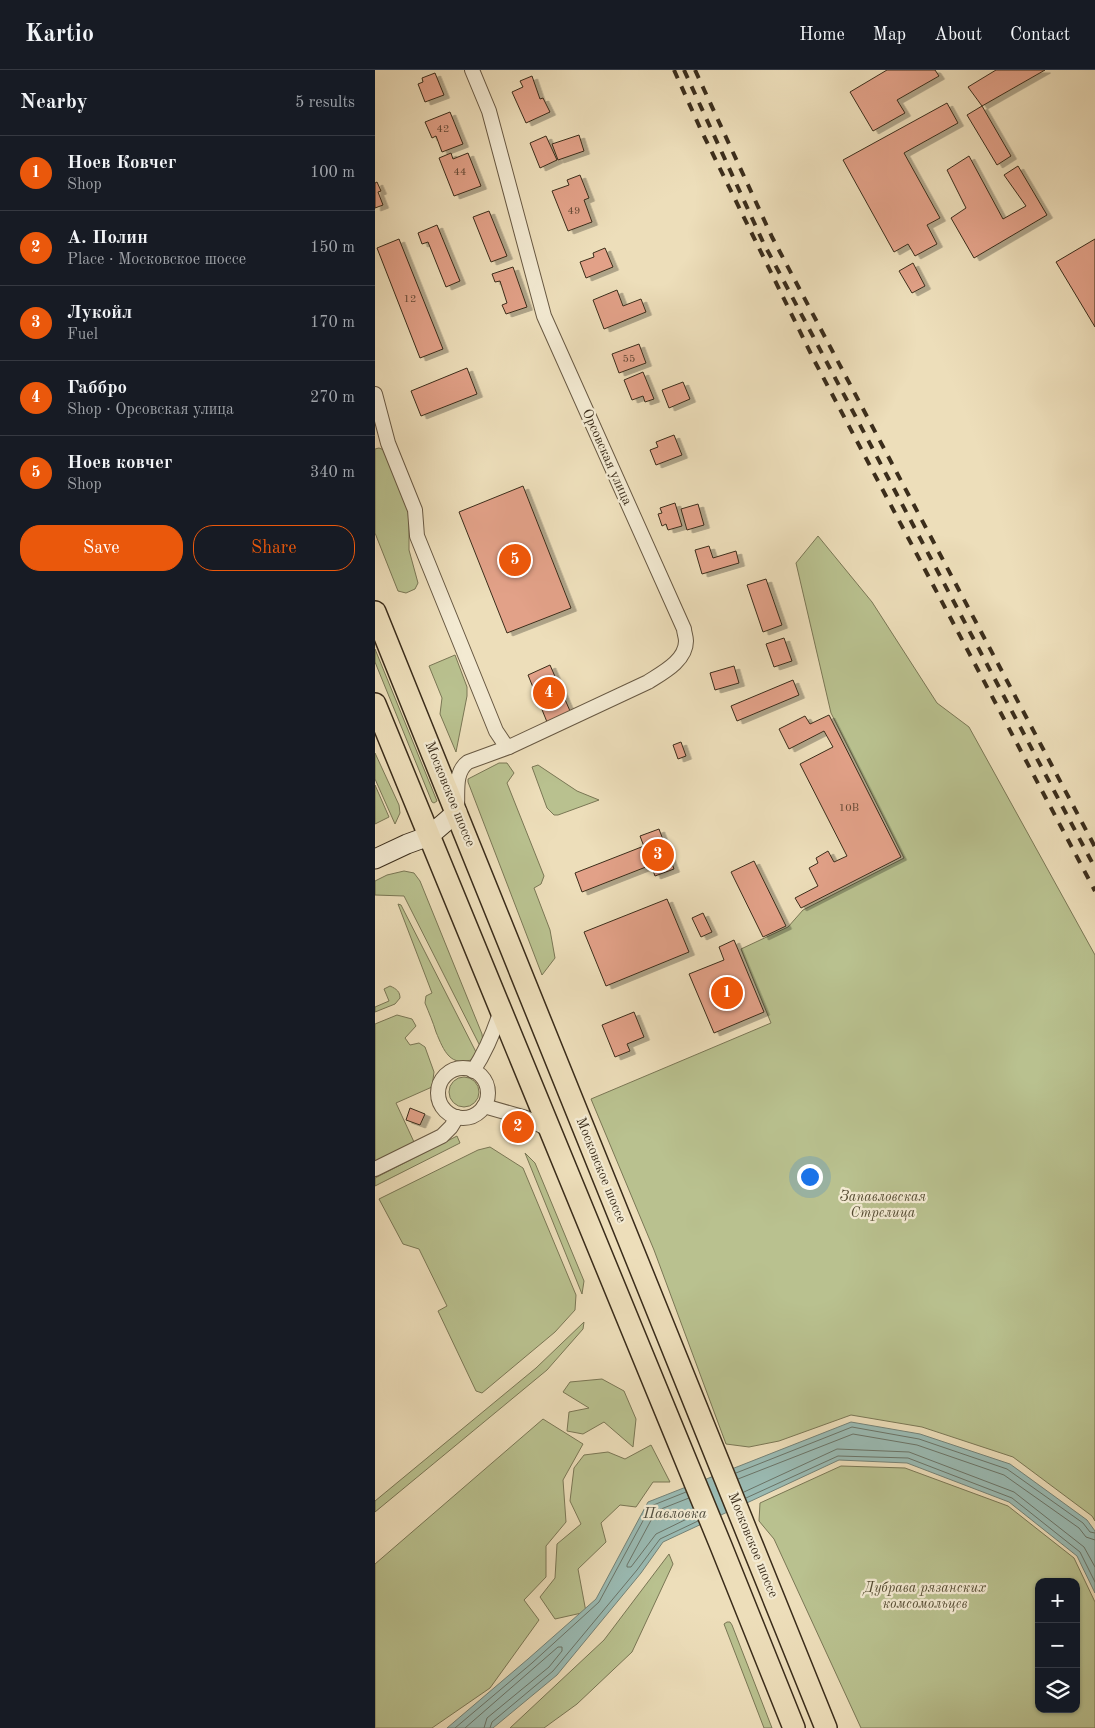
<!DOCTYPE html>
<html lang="en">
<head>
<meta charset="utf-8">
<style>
  :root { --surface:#171b24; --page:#242831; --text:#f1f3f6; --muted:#9ea1a6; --line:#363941; --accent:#ea580c }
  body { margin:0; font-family:"Old Standard TT",serif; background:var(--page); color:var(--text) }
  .controls { position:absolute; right:15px; bottom:15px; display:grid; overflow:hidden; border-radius:10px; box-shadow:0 1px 4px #0004 }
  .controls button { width:45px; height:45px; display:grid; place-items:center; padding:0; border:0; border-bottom:1px solid var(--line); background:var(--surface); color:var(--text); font:25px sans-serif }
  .you { position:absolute; left:434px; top:1106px; width:18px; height:18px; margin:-12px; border:4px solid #fff; border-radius:50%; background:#1a73e8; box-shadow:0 0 0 8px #1a73e833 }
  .badge { display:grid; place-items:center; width:32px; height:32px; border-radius:50%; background:var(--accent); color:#fff; font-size:16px; font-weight:700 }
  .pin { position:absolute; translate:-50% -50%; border:2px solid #fff; box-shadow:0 1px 5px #0006 }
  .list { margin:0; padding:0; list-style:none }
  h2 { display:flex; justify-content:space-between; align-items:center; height:65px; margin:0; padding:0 20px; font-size:21px }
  h2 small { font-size:16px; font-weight:400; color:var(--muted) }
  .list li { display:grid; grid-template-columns:32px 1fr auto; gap:15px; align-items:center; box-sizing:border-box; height:75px; padding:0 20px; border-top:1px solid var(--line) }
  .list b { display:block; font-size:19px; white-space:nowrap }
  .list p { margin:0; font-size:16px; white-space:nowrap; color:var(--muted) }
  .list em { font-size:16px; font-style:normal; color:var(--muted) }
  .actions { display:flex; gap:10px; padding:15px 20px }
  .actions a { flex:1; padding:11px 0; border:1px solid var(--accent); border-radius:20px; text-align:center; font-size:18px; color:var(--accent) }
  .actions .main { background:var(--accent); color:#fff }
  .icon { flex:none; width:28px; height:28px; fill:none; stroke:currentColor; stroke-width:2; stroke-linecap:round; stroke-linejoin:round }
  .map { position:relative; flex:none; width:720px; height:1658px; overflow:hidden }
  header { display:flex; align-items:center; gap:30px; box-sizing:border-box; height:70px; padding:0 25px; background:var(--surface); border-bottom:1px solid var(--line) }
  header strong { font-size:24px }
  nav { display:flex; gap:28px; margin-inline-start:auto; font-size:18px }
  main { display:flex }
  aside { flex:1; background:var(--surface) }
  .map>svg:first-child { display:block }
  .green { fill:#b9c18f; stroke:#7a7755; fill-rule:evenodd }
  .water { fill:#9abbb4; stroke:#748277 }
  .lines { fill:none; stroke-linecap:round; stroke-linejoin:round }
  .shore { stroke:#6a7468; stroke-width:1 }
  .building { fill:#e2a188; stroke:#3b2d1b; filter:url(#shadow) }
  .street-casing { stroke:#685943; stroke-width:16 }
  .secondary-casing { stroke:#3b2d1b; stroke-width:21 }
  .primary-casing { stroke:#3b2d1b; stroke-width:24 }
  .street { stroke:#f3ead2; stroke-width:14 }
  .secondary { stroke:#f3ead2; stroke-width:19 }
  .primary { stroke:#eddeba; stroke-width:21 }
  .rail { stroke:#3b2d1b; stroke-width:4; stroke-dasharray:9 9; stroke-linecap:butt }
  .labels { text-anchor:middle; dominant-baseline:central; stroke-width:4.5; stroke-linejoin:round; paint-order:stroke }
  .number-label { font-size:11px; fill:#654a36 }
  .street-label { font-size:14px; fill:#3b2d1b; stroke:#f3ead2 }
  .park-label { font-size:14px; font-style:italic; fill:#544b32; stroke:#f3ead2 }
  .water-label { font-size:15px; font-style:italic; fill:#535041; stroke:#f3ead2 }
</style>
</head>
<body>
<header>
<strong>Kartio</strong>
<nav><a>Home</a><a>Map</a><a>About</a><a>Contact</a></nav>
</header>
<main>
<aside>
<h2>Nearby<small>5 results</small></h2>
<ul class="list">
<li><span class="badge">1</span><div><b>Ноев Ковчег</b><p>Shop</p></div><em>100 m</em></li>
<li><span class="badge">2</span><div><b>А. Полин</b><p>Place · Московское шоссе</p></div><em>150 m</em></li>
<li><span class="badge">3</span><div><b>Лукойл</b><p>Fuel</p></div><em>170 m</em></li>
<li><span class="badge">4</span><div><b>Габбро</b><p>Shop · Орсовская улица</p></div><em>270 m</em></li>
<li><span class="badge">5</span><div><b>Ноев ковчег</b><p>Shop</p></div><em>340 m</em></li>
</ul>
<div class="actions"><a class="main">Save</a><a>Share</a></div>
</aside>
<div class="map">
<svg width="720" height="1658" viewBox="0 0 720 1658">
  <defs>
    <filter id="shadow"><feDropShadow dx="5.5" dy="3" stdDeviation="0" flood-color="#0004"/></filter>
  </defs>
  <rect width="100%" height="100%" fill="#eddeba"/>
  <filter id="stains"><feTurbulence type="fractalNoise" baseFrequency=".004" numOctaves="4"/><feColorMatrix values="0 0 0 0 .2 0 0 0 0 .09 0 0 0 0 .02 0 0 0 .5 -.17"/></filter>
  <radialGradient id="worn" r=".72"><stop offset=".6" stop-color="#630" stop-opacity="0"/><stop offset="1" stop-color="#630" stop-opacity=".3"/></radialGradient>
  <!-- green -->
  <g class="green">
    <path d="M4,378L14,382L34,436V480L43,513L40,519L31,523L23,521L0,463V379Z"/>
    <path d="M443,466L497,532L562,633L594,657L720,885V1451L717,1446L638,1387L547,1357L476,1345L404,1371L374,1377L351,1374L279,1180L216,1029L396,953L366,879L413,857L428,840L529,788L456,643L421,493Z"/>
    <path d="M0,579L62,731L59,733L57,732L0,592Z"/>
    <path d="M80,585L92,617V626L81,682L65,644L67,628L54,596Z"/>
    <path d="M0,683L24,735L25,743L20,754L0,709Z"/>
    <path d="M124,693H132L139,703L132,713L169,806L166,814L159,818L175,860L180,888L167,905L93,712V709Z"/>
    <path d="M163,695L202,721L224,730L183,745H179L172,738L157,697Z"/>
    <path d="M0,715L14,747L0,754Z"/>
    <path d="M29,801L39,803L45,811L107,964L108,973L106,978L29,826L0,825V811L12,805Z"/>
    <path d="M23,834L26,835L102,984L99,989C75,998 69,981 61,962C58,952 54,943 50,933L51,926L57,923Z"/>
    <path d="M15,916C22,919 25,922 25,928L20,934L0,942V937L14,931L9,919Z"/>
    <path d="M22,945L37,949L41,956L30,968L35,975L44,973L50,977L59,1002L57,1017L21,1033L39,1072L0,1092V954Z"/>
    <circle cx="89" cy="1022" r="15"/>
    <path d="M82,1066L85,1073L0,1116V1108Z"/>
    <path d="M115,1077L148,1098L201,1225L200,1240L180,1262L107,1323L101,1321L63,1241L72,1236L44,1179L28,1174L4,1129L103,1080Z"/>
    <path d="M150,1083L160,1093L209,1211L207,1224Z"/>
    <path d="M209,1252L208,1259L172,1300L0,1442V1431L161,1298Z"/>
    <path d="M227,1309L249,1321L261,1349L258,1377L229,1352L208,1364L192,1361L194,1342L214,1338L188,1322L195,1312Z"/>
    <path d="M168,1349L208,1374L188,1410L191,1452L171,1476V1507L149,1530L164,1550L115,1618L57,1658H0V1494Z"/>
    <path d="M276,1375L295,1412H278L261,1437L245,1435L226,1453L231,1472L203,1499L211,1542L180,1549L165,1527L180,1508L182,1474L206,1454L195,1431L199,1398L209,1385L233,1382L250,1389Z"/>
    <path d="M466,1396L530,1398L633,1436L699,1488L720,1532V1658H486L399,1469L384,1451L385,1433ZM664,1512H701V1639H664Z"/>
    <path d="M294,1484L298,1494L257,1582L202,1634L169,1658H135L229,1570Z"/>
    <path d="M352,1552H355L357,1555L397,1658H389L349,1554Z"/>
  </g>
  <!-- water -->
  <path class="water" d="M476,1352L545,1364L635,1394L712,1450L720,1461V1523L702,1486L634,1432L532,1393L464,1390L288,1472L266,1503L182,1605L118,1658H72L153,1589L221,1529L273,1432Z"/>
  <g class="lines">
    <!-- shore -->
    <g class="shore">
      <path d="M361,1403L477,1357L544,1369L632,1399L708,1453L715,1462L720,1463"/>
      <path d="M363,1409L478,1364L542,1375L629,1405L704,1458L711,1467L720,1470"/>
      <path d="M369,1422L462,1379L534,1382L639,1422L709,1477L720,1497"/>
      <path d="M314,1428L281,1441L252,1495V1497H256L281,1464L320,1445"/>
      <path d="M371,1428L463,1386L533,1388L637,1428L705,1482L720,1512"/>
      <path d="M80,1658L157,1593L224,1532L276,1436L311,1422"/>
      <path d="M90,1658L183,1577H187V1581L174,1597L112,1648L109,1658"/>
      <path d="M115,1658L117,1652L178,1601L262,1500L285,1469L323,1451"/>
    </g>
  </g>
  <!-- building -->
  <g class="building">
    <path d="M512,0H560L564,6L522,30L530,43L498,61L475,22Z"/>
    <path d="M621,0H670L607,36L593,17Z"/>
    <path d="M60,3L69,25L50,32L43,14L48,12L47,8Z"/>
    <path d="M157,6L165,29L168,28L175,42L151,53L137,22L148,17L145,11Z"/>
    <path d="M572,33L583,53L529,83L565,148L552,155L562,174L540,186L533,174L519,182L468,90Z"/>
    <path d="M607,36L636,86L622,95L592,45Z"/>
    <path d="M75,42L88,74L67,82L61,66L57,68L50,52Z"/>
    <path d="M204,65L209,81L183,90L177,74Z"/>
    <path d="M171,66L182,90L165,98L155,73Z"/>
    <path d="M76,83L78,89L93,83L106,116L79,126L64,88Z"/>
    <path d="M594,86L628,149L651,136L629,105L643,96L672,145L599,188L576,148L591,138L572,100Z"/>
    <path d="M205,105L214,128L209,130L217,152L193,161L177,121L194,115L192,110Z"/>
    <path d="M2,112L6,121L3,122L8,135L0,138V113Z"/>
    <path d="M114,141L132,186L116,192L98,147Z"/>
    <path d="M62,155L85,211L71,217L53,172L47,174L43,163Z"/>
    <path d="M24,169L68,279L45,288L2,178Z"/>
    <path d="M720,169V257L681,192Z"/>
    <path d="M230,178L238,197L211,208L205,192L219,187L218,183Z"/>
    <path d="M538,193L550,216L537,223L524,201Z"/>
    <path d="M138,197L152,237L131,244L127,235L132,233L125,211L120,212L117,204Z"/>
    <path d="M242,220L248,236L266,229L271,242L229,259L218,230Z"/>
    <path d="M264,274L271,293L244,303L237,284Z"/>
    <path d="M92,298L102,324L46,346L36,321Z"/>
    <path d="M268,302L279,329L270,332L268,326L257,330L249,310Z"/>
    <path d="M308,312L315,329L294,338L287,320Z"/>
    <path d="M299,365L307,385L281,395L275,380L283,377L281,372Z"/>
    <path d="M148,416L196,538L132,563L84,442Z"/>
    <path d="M300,433L307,456L293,460L291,454L287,456L283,444L287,443L285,438Z"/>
    <path d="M323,434L329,455L312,460L306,439Z"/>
    <path d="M334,476L338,488L361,481L364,493L327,504L320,480Z"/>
    <path d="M391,509L407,555L388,562L372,515Z"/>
    <path d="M409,568L417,591L399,597L391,574Z"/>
    <path d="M175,595L195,641L172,652L153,605Z"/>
    <path d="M359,596L364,613L340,620L335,603Z"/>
    <path d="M418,610L424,625L362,651L356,636Z"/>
    <path d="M454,645L526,787L426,838L420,828L443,816L434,798L443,793L441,788L453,781L459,792L472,786L425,694L458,677L449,661L414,679L404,659L430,646L435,654Z"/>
    <path d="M306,672L311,686L303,689L298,675Z"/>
    <path d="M284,759L299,799L280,806L265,766Z"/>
    <path d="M269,776L276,795L207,822L200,803Z"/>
    <path d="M379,791L411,856L388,867L356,802Z"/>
    <path d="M292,829L314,882L231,916L209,862Z"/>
    <path d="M328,843L337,862L326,867L317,848Z"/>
    <path d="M359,870L389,942L339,963L314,904L349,890L344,877Z"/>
    <path d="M259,942L269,967L252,974L255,981L240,987L227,955Z"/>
    <path d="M35,1038L50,1044L45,1055L31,1050Z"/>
  </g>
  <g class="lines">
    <!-- street casing -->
    <g class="street-casing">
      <g id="street">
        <path d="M0,324L13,373L40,440L42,466L121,661L129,673L134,677"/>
        <path d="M82,738C83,722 79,702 93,692L134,677L273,612C287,603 311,591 311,571C311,567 309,562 309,559L169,246L114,41L97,0"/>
        <circle cx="88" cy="1023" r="25"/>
        <path d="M98,1001C111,981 119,962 126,940"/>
        <path d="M109,1036L151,1048L175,1060"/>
        <path d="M0,1099L67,1066L76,1057L82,1047"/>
      </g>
    </g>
    <!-- secondary casing -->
    <g class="secondary-casing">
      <path id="secondary" d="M0,789L32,774L54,766L82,742"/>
    </g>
    <!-- primary casing -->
    <g class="primary-casing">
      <g id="primary">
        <path d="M0,542L451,1658"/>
        <path d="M0,634L346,1476L419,1658"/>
      </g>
    </g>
    <!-- street -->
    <use href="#street" class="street"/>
    <!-- secondary -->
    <use href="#secondary" class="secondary"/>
    <!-- primary -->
    <use href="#primary" class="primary"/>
    <!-- rail -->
    <g class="rail">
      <path d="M299,0L326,60L439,290L720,821"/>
      <path d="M309,0L388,172L720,798"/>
      <path d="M320,0L397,167L720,777"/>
    </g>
  </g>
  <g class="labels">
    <!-- number labels -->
    <g class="number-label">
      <text x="68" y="59">42</text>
      <text x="85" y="102">44</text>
      <text x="199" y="141">49</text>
      <text x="35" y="229">12</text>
      <text x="254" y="289">55</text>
      <text x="474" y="738">10В</text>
    </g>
    <!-- street labels -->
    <g class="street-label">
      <text transform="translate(232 387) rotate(66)">Орсовская улица</text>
      <text transform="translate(75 724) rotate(68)">Московское шоссе</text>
      <text transform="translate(226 1100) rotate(68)">Московское шоссе</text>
      <text transform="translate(378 1475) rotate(68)">Московское шоссе</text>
    </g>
    <!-- park labels -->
    <g class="park-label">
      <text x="508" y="1127">Запавловская<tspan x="508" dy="16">Стрелица</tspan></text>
      <text x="550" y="1518">Дубрава рязанских<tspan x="550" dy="16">комсомольцев</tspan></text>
    </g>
    <!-- water labels -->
    <g class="water-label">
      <text x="300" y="1444">Павловка</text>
    </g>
  </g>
  <rect width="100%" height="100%" filter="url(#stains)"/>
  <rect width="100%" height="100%" fill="url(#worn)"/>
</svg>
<div class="controls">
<button>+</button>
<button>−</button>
<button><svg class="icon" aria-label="layers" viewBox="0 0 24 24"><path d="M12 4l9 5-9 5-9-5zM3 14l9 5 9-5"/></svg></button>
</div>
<div class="you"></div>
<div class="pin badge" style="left:352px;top:923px">1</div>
<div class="pin badge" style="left:143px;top:1057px">2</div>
<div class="pin badge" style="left:283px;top:785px">3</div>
<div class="pin badge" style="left:174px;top:623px">4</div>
<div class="pin badge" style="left:140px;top:490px">5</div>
</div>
</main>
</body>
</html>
